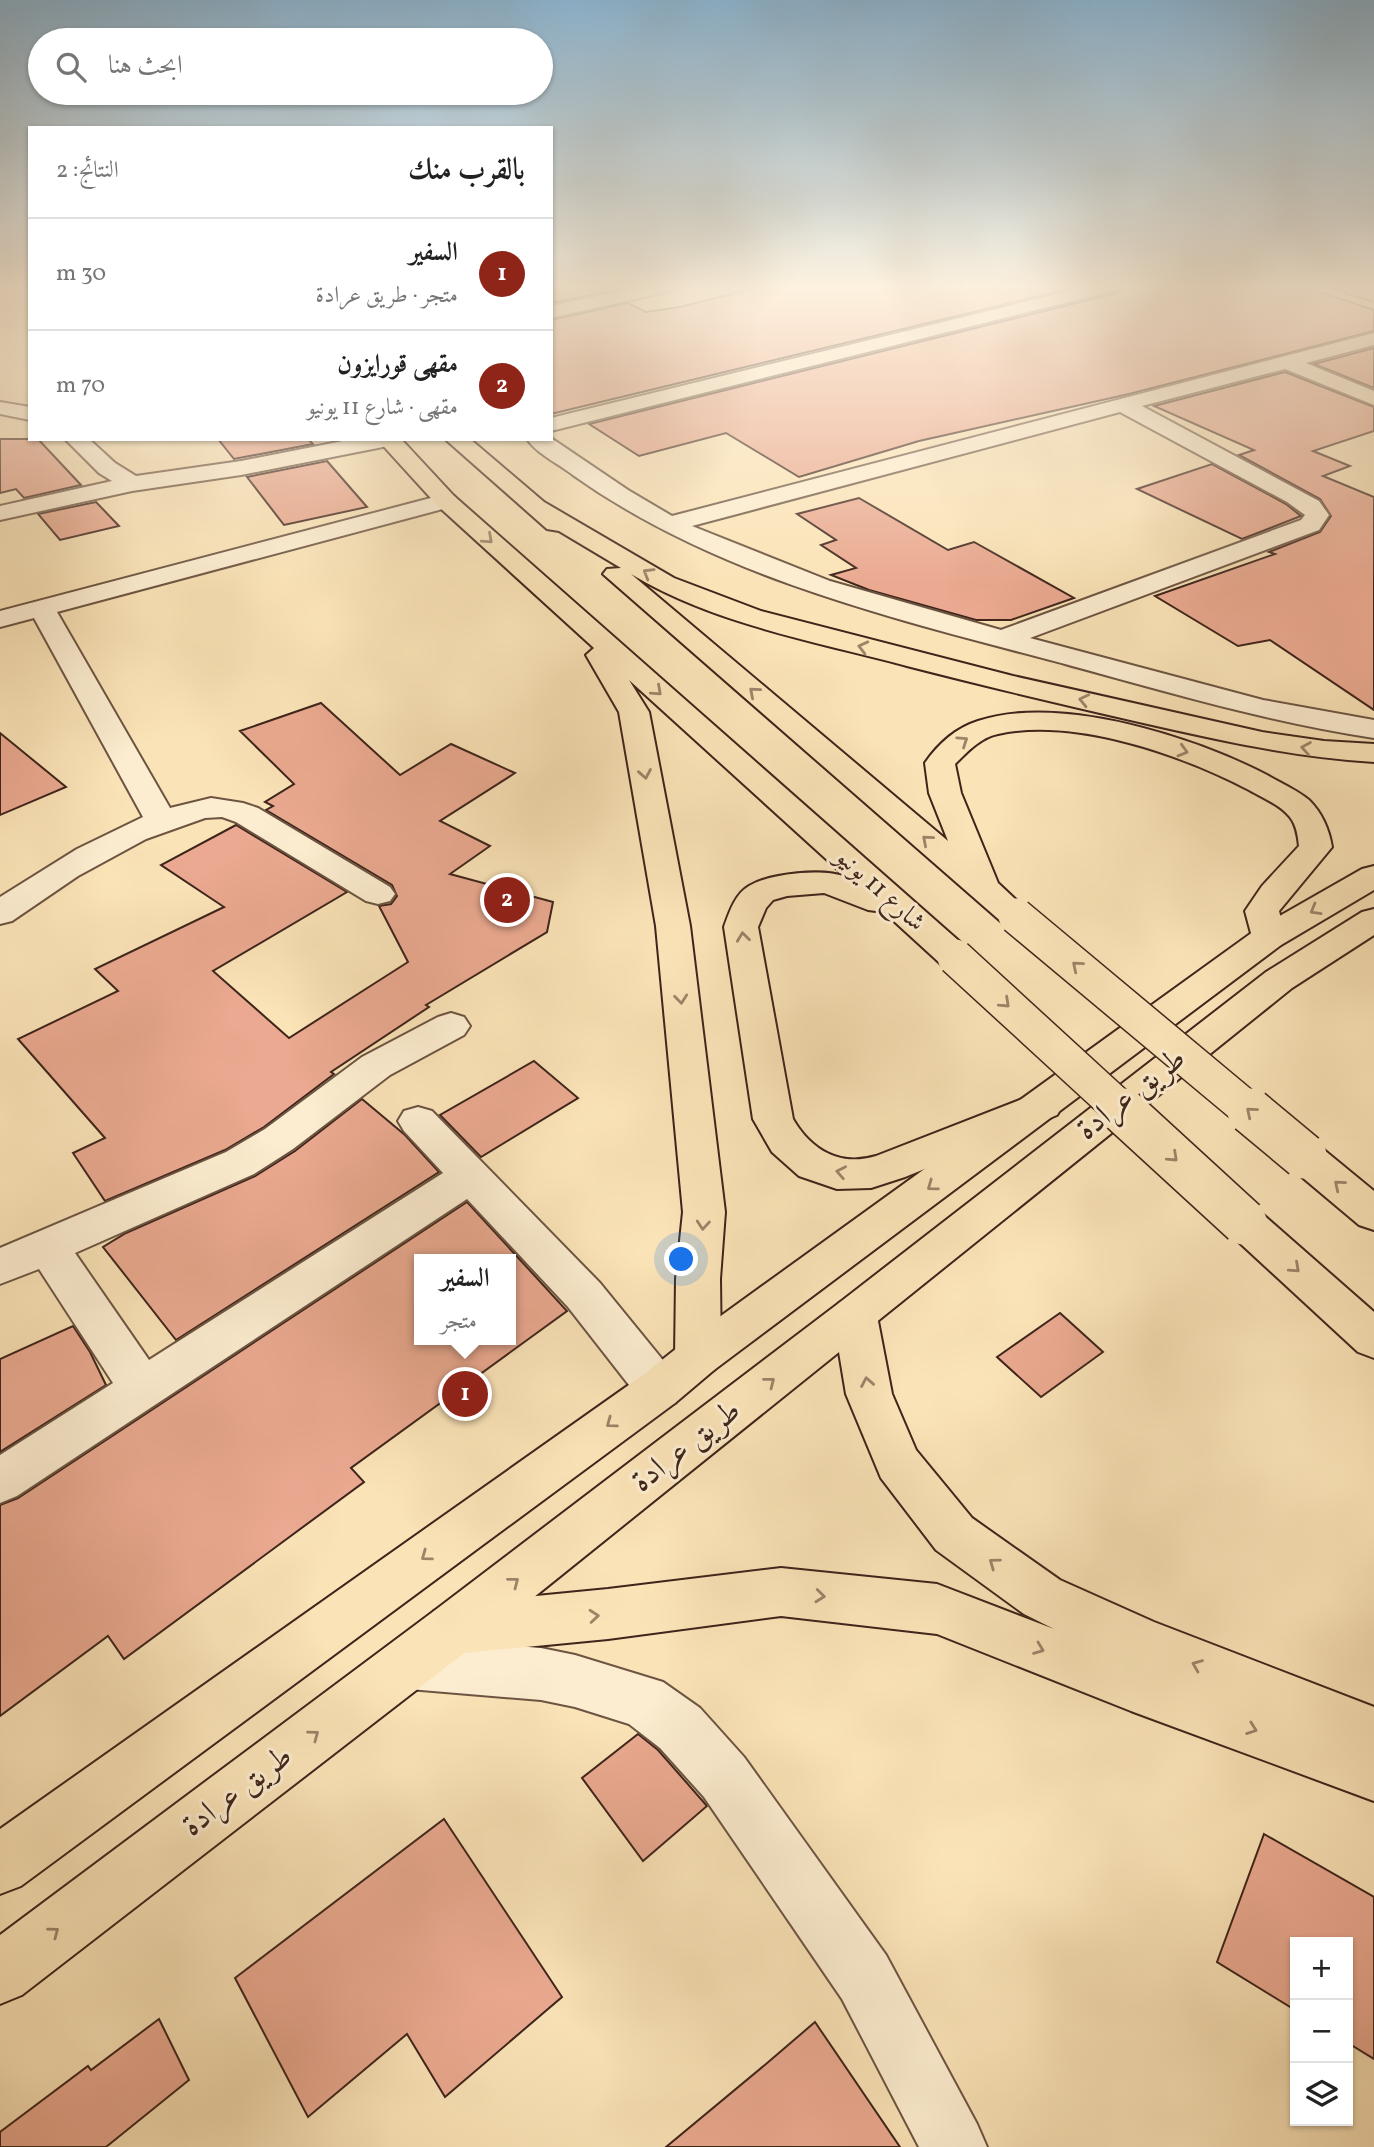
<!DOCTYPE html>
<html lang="ar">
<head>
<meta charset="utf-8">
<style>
  :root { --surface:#fff; --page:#f2f2f2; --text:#222; --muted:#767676; --line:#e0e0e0; --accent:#8f2418 }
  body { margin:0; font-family:Vollkorn,Amiri,serif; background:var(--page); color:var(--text); direction:rtl }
  .controls { position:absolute; right:21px; bottom:21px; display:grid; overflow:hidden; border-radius:0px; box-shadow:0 2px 5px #0004 }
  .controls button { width:63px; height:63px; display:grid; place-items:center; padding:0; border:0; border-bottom:2px solid var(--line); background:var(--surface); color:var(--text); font:35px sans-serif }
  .you { position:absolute; left:682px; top:1260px; width:24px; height:24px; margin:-18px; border:5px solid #fff; border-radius:50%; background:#1a73e8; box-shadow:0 0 0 10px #1a73e833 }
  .badge { display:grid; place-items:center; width:46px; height:46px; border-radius:50%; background:var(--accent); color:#fff; font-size:23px; font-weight:700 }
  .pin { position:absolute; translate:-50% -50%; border:4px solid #fff; box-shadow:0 2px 7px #0006 }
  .popup { position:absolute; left:414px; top:1254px; width:102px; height:91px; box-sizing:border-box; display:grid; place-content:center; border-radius:0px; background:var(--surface); filter:drop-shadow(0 2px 5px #0005); font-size:23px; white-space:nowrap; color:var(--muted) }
  .popup b { font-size:26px; color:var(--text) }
  .popup::after { content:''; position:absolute; left:50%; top:100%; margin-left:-14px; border:14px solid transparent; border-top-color:var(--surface) }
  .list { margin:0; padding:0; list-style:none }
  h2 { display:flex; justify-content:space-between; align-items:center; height:91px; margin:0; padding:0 28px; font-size:30px }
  h2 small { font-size:23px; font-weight:400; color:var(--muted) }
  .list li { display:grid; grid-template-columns:46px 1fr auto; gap:21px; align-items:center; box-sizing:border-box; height:112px; padding:0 28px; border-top:2px solid var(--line) }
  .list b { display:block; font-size:26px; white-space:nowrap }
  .list p { margin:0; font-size:23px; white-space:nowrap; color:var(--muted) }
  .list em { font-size:23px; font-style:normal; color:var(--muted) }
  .icon { flex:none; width:38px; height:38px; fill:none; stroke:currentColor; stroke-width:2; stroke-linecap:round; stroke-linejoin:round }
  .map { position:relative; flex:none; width:1374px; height:2147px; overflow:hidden; direction:ltr }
  .search { position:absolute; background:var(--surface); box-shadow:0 2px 5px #0004; left:28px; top:28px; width:525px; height:77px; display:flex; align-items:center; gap:18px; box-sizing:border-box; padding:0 24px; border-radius:38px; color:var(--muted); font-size:26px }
  .panel { position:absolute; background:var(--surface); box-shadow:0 2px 5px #0004; left:28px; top:126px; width:525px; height:315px; border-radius:0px; direction:rtl }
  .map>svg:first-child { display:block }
  .building { fill:#eaa990; stroke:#3e241b; stroke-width:2; fill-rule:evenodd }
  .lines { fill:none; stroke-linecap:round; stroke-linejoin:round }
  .minor-casing { stroke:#6d5442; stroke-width:4 }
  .primary-casing { stroke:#3e241b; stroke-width:4 }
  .trunk-casing { stroke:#3e241b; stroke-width:4 }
  .minor { fill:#fcedd0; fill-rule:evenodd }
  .primary { fill:#fae3b7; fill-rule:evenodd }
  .trunk { fill:#fae3b7; fill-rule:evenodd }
  .trunk-bridge-far1-casing { stroke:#3e241b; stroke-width:38; stroke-linecap:butt }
  .trunk-bridge-casing { stroke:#3e241b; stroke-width:48; stroke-linecap:butt }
  .trunk-bridge-far1 { stroke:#fae3b7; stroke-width:35 }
  .trunk-bridge { stroke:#fae3b7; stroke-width:45 }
  .oneway { stroke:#9c8469 }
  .labels { text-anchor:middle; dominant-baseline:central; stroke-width:6; stroke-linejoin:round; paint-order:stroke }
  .street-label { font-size:26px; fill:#3e241b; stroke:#fcedd0 }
  .near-street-label { font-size:32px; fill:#3e241b; stroke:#fcedd0 }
</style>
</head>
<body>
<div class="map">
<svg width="1374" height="2147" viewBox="0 0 1374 2147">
  <rect width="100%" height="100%" fill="#fae3b7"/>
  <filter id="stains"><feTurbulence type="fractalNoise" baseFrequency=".00286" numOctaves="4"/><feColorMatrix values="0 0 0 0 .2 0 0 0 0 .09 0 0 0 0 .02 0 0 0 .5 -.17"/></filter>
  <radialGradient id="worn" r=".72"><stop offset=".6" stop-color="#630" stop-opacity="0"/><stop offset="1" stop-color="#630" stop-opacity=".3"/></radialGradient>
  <!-- building -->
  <g class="building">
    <path d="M551,286H595L606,292L551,303Z"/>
    <path d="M764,286H1081L551,414V320L628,303L646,312L680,307Z"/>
    <path d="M1122,286H1302L1374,310V331L1129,394L919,441L799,477L726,433L639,456L589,424L1117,293Z"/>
    <path d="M1374,348V388L1314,364Z"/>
    <path d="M1285,372L1374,407V431L1313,451L1350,466L1323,476L1374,497V710L1270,640L1238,646L1155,596L1275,554L1269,552L1320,532L1331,516L1320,499L1239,455L1254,450L1154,406Z"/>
    <path d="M0,439H38L81,485L24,498L16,489L0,493Z"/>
    <path d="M218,439H308L313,444L234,459Z"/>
    <path d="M327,461L367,507L284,525L247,477Z"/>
    <path d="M1212,464L1286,504L1301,516L1242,539L1137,489Z"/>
    <path d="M859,498L948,550L974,542L1074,598L1011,620H976L869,590L831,575L856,568L821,545L836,540L797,514Z"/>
    <path d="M96,502L119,526L60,540L38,514Z"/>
    <path d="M321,703L400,775L451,744L515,773L440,821L490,846L450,874L553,902L547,932L426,1005L429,1007L331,1072L334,1074L264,1127L225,1150L105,1201L73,1153L105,1138L18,1039L118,991L95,969L224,907L161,865L236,825L347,892L213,971L289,1038L408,962L379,906L391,904L397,896L392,885L266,810L273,806L265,802L294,784L240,731Z"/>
    <path d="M0,733L66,787L0,815Z"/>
    <path d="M534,1061L578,1098L481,1157L440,1115Z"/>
    <path d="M362,1099L405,1135L439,1172L176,1340L103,1247L126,1233L255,1176L295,1151Z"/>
    <path d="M467,1202L567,1311L351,1468L364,1482L124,1659L108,1636L0,1716V1505L18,1498ZM419,1259H510V1340H419Z"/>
    <path d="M1060,1313L1103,1352L1041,1397L997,1357Z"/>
    <path d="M73,1326L90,1352L106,1385L0,1452V1359Z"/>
    <path d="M638,1734L658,1750L707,1806L643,1861L582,1778Z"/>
    <path d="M444,1819L562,1997L445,2097L407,2034L308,2117L235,1978Z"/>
    <path d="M1264,1834L1374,1897V2059L1348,2043V1942H1295V2010L1217,1962Z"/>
    <path d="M159,2019L189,2080L106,2147H0V2132L88,2066L91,2070Z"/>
    <path d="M815,2022L900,2147H666L766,2064Z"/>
  </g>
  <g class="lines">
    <!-- minor casing -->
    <g class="minor-casing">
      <g id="minor">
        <path d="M645,286H677L674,290L551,318V306Z"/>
        <path d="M1090,286H1119L1116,290L551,431V418Z"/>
        <path d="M1336,286H1363L1374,289V301L1339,290Z"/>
        <path d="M1374,333V345L1306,363L1374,391V405L1285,369L1142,406L1319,501L1329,515L1319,530L1030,638L1263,700L1374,720V738C1269,722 1167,692 1065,664C896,619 718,578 573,475C559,464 537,454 527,439L551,438L628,490L672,516ZM1120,412L1287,502L1305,515L1301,520L1001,630L830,581L692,526Z"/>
        <path d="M0,402L30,407V420L0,414Z"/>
        <path d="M65,439H89L115,463L136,476L241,461L353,439H399L396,444L388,446L241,475L132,491L0,520V506L112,481L99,473Z"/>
        <path d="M446,494L454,496L458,501L454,506L57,612L170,808L211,798L243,803L258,808L390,887L395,894L390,901L378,904L366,901L236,822L222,817L205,818L146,839L78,876L12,921L0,924V897L77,849L143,817L34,618L0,627V611Z"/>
        <path d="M451,1013L464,1017L470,1026L464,1035L390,1075L293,1149L254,1174L75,1253L149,1360L443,1173L404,1131L398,1121L404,1111L418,1107L432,1111L600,1283L675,1375L682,1389L675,1403L659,1409L643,1403L568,1307L467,1199L17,1496L0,1503V1455L113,1383L39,1269L0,1284V1248L226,1152L265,1129L362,1057L438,1017Z"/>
        <path d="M409,1637L541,1648L575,1655L663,1682L700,1708L744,1757L886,1955L977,2124L987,2147H919L842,1999L704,1797L660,1748L629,1724L575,1707L541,1700L409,1689L390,1681L382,1663L390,1645Z"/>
      </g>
    </g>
    <!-- primary casing -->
    <g class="primary-casing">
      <g id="primary">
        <path d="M1374,866V890L1281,945L714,1370L675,1403L21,1886L0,1894V1829L643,1375L682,1344L1257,929L1362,869Z"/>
        <path d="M1374,909V935L1292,988L472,1647L22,1995L0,2004V1935L434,1611L839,1303L1266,972L1362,912Z"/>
      </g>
    </g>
    <!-- trunk casing -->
    <g class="trunk-casing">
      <g id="trunk">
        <path d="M377,439H401L454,496L968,949L973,957L968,965L955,968L942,965L884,912L868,910L824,893L787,896L773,900L766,908L758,927L793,1119C811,1150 840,1167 876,1156L1043,1091L1057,1095L1063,1105L1057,1115L905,1177L871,1188L837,1189L799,1176L772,1152L753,1119L724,927C729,913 735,894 749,886C770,873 824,868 846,877L629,680L649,712L690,926L725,1212L720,1279L721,1357L714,1370L698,1376L682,1370L675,1357L676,1279L683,1212L656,926L619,712L586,655L594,648L438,506Z"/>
        <path d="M445,439H470L544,502L674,578L761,611L1013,676L1262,732L1324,741L1374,744V762C1294,757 1217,740 1139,722C1061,704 984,686 907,666C814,641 714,624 631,574L948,841L929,793L925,763C938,744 956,728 978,721C1060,694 1194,737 1267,775C1281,783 1297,790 1309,800C1322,813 1329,829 1332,847L1279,911L1286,937L1281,945L1269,948L1257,945L1252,937L1245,911L1262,886L1299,846C1298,837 1297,828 1292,820C1283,806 1263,798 1249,790C1182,755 1075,717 998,734C981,737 967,752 955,764L961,793L998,883L1033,916L1028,924L1016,927L1004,924L603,574L607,569L621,568L559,531L547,529Z"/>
        <path d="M1304,1141L1318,1145L1374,1191V1230L1359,1225L1290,1167L1284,1156L1290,1145Z"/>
        <path d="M1244,1206L1259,1211L1374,1312V1358L1358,1352L1229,1233L1223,1222L1229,1211Z"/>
        <path d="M855,1298L871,1303L877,1316L892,1394L916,1450L972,1518L1060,1580L1154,1622L1374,1707V1801L1131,1711L937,1634L781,1616L608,1639L453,1654L434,1647L427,1629L434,1611L453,1604L608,1589L781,1568L937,1584L1054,1629L1024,1614L936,1550L881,1478L846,1394L833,1316L839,1303Z"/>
      </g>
    </g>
    <!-- minor -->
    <use href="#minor" class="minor"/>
    <!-- primary -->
    <use href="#primary" class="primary"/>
    <!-- trunk -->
    <use href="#trunk" class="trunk"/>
    <!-- trunk-bridge-far1 casing -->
    <g class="trunk-bridge-far1-casing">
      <g id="trunk-bridge-far1">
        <path d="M1016,916L1252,1113"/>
        <path d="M955,957L1125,1113"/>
      </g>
    </g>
    <!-- trunk-bridge casing -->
    <g class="trunk-bridge-casing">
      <g id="trunk-bridge">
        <path d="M1123,1111L1244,1222"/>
        <path d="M1250,1111L1304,1156"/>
      </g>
    </g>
    <!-- trunk-bridge-far1 -->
    <use href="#trunk-bridge-far1" class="trunk-bridge-far1"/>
    <!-- trunk-bridge -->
    <use href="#trunk-bridge" class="trunk-bridge"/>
  </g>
  <!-- one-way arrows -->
  <defs><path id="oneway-chevron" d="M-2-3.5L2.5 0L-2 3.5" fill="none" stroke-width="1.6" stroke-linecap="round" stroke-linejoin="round" transform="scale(1.75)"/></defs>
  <g class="oneway">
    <use href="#oneway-chevron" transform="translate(488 539) rotate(42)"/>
    <use href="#oneway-chevron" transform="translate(648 573) rotate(-149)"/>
    <use href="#oneway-chevron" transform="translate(863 647) rotate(-166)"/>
    <use href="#oneway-chevron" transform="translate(657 691) rotate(42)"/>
    <use href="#oneway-chevron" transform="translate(754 692) rotate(-139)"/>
    <use href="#oneway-chevron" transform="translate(1084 700) rotate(-167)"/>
    <use href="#oneway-chevron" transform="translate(963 741) rotate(-34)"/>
    <use href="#oneway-chevron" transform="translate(1306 748) rotate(-171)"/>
    <use href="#oneway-chevron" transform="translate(1183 751) rotate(16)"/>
    <use href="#oneway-chevron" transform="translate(645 774) rotate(80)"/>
    <use href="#oneway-chevron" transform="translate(927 840) rotate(-139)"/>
    <use href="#oneway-chevron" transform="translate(1315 910) rotate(150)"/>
    <use href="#oneway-chevron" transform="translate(743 937) rotate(-97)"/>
    <use href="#oneway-chevron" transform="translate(1077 966) rotate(-140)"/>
    <use href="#oneway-chevron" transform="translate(681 999) rotate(84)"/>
    <use href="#oneway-chevron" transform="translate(1005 1003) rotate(43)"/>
    <use href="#oneway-chevron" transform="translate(1251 1112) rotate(-140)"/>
    <use href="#oneway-chevron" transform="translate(1173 1157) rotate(43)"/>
    <use href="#oneway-chevron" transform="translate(841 1172) rotate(-169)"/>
    <use href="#oneway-chevron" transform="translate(1339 1185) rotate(-140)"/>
    <use href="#oneway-chevron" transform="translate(932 1186) rotate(144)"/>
    <use href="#oneway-chevron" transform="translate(703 1225) rotate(95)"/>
    <use href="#oneway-chevron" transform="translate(1295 1268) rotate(42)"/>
    <use href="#oneway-chevron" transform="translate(770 1382) rotate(-38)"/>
    <use href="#oneway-chevron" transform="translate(867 1382) rotate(-100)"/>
    <use href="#oneway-chevron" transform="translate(611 1423) rotate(144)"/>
    <use href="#oneway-chevron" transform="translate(426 1556) rotate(144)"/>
    <use href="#oneway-chevron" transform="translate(994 1563) rotate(-144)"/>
    <use href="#oneway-chevron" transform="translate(514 1582) rotate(-38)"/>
    <use href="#oneway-chevron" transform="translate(820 1596) rotate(6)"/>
    <use href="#oneway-chevron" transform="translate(594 1616) rotate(-5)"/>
    <use href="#oneway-chevron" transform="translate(1039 1649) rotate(21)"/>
    <use href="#oneway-chevron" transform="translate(1197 1665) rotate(-158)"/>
    <use href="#oneway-chevron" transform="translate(1252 1729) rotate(20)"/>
    <use href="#oneway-chevron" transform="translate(314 1735) rotate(-37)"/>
    <use href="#oneway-chevron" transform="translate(54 1932) rotate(-37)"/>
  </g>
  <!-- sky -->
  <linearGradient id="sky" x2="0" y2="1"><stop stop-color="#8cb7d5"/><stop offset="0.49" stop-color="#fdf2df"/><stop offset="1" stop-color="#fdf2df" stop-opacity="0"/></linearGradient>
  <rect width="1374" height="586" fill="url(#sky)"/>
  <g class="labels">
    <!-- street labels -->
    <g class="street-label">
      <text transform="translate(880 890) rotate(42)">شارع 11 يونيو</text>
    </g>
    <!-- near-street labels -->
    <g class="near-street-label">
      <text transform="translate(1132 1095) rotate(-38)">طريق عرادة</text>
      <text transform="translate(687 1447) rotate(-38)">طريق عرادة</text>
      <text transform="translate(238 1792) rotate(-37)">طريق عرادة</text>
    </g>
  </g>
  <rect width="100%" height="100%" filter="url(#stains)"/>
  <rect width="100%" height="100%" fill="url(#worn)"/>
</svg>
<div class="controls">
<button>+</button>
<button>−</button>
<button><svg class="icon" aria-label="layers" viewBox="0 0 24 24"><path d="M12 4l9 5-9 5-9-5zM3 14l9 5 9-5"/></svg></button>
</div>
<div class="you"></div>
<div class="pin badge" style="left:465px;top:1394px">1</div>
<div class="popup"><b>السفير</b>متجر</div>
<div class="pin badge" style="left:507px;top:900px">2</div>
<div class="search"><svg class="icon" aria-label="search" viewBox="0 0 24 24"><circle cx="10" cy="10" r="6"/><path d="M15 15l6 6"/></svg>ابحث هنا</div>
<section class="panel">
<h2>بالقرب منك<small>النتائج: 2</small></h2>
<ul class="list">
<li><span class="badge">1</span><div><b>السفير</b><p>متجر · طريق عرادة</p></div><em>30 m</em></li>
<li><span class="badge">2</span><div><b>مقهى قورايزون</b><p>مقهى · شارع 11 يونيو</p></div><em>70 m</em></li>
</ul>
</section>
</div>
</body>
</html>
